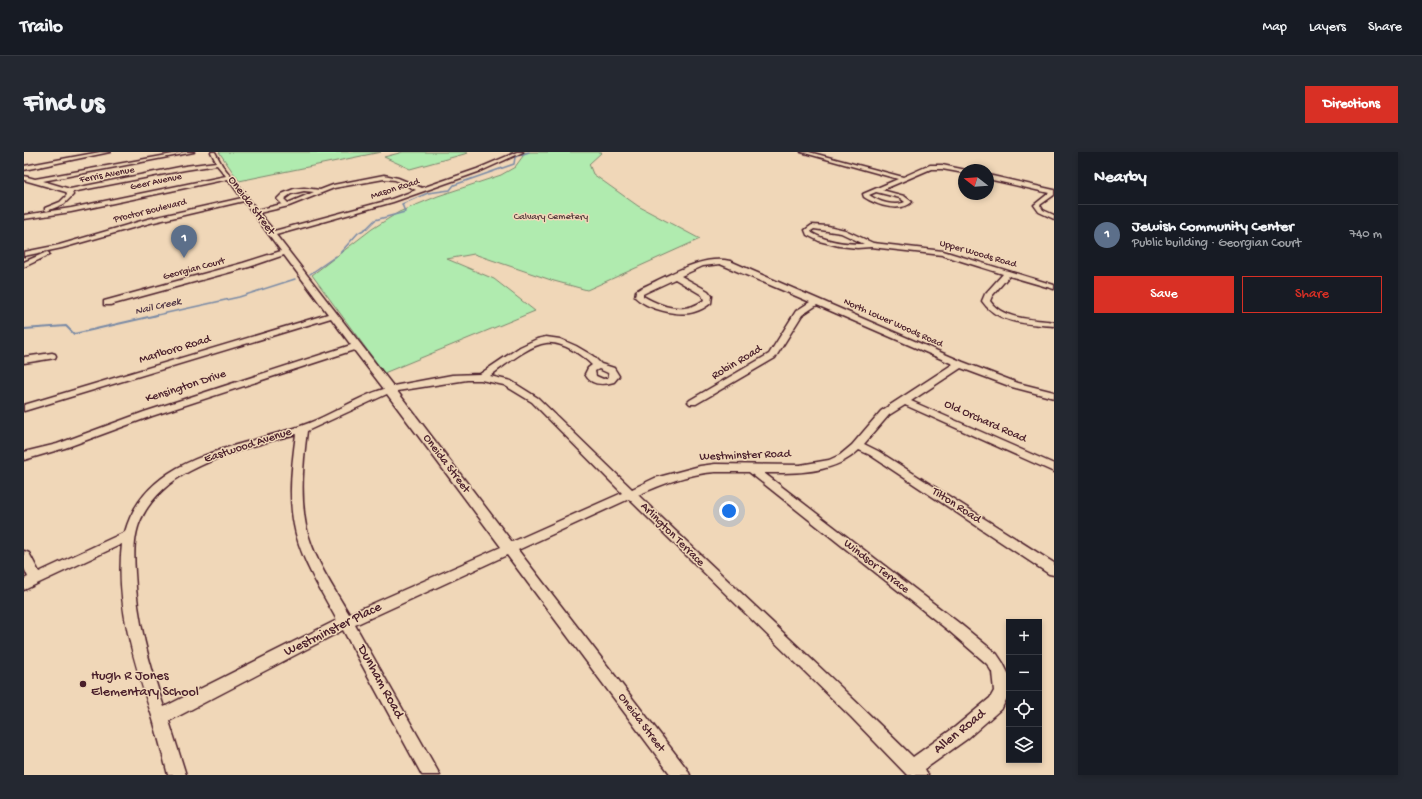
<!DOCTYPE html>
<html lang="en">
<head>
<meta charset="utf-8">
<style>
  :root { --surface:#171b24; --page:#242831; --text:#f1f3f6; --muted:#9ea1a6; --line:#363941; --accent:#d93025 }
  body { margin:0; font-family:"Gochi Hand",sans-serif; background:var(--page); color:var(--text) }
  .controls { position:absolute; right:12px; bottom:12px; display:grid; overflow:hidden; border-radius:0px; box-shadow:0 2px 6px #0003 }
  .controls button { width:36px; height:36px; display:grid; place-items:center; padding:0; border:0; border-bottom:1px solid var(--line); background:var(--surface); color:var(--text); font:20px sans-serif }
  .compass { position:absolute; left:934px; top:12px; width:36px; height:36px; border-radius:50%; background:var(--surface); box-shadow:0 2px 6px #0003; rotate:287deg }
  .you { position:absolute; left:705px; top:359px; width:14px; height:14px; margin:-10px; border:3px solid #fff; border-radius:50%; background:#1a73e8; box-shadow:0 0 0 6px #1a73e833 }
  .badge { display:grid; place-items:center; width:26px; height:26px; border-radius:50%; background:var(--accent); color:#fff; font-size:13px; font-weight:700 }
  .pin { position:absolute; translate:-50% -33px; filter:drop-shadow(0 1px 2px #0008) }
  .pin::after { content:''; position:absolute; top:21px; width:14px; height:12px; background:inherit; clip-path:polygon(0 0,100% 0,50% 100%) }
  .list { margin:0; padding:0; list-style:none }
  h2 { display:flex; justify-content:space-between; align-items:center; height:52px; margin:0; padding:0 16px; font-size:17px }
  h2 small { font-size:13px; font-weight:400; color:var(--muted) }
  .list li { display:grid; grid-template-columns:26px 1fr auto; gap:12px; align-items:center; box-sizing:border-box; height:60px; padding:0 16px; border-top:1px solid var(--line) }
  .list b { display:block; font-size:15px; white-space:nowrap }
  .list p { margin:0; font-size:13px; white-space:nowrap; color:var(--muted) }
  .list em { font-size:13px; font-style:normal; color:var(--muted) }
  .actions { display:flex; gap:8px; padding:12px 16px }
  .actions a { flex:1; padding:9px 0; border:1px solid var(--accent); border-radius:0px; text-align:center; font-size:14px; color:var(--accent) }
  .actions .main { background:var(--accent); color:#fff }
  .icon { flex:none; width:22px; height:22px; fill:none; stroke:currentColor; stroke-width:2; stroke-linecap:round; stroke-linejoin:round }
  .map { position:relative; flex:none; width:1030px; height:623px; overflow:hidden; border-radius:0px }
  header { display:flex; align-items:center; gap:24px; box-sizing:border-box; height:56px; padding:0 20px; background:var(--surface); border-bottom:1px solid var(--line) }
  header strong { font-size:19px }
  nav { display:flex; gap:22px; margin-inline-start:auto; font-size:14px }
  .intro { display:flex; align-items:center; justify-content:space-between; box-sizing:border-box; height:96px; padding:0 24px }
  h1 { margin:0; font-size:28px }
  .button { padding:10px 18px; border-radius:0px; background:var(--accent); color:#fff; font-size:14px; font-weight:700 }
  main { display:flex; gap:24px; padding:0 24px }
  aside { flex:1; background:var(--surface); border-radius:0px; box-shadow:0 2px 6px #0003 }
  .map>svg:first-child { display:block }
  .green { fill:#b0ebaf; stroke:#7d856d }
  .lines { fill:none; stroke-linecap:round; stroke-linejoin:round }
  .stream-far1 { stroke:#7889a5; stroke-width:1.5 }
  .stream { stroke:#7889a5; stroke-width:2 }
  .minor-casing { stroke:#4a1f2b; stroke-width:3 }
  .minor { fill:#f0d7b8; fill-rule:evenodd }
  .poi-dot { fill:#4a1f2b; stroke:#f0d7b8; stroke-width:1.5 }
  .labels { text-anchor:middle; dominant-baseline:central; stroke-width:3; stroke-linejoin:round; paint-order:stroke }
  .far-street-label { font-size:10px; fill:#4a1f2b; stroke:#f0d7b8 }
  .far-park-label { font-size:10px; fill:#593e3f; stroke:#f0d7b8 }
  .far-water-label { font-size:11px; font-style:italic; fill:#553a49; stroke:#f0d7b8 }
  .street-label { font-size:12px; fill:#4a1f2b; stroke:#f0d7b8 }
  .near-street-label { font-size:14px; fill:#4a1f2b; stroke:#f0d7b8 }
  .near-poi-label { font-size:14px; fill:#4a1f2b; stroke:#f0d7b8; text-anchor:start }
</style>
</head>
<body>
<header>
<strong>Trailo</strong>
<nav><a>Map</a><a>Layers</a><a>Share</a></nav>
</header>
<div class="intro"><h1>Find us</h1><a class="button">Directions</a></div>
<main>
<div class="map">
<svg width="1030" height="623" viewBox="0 0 1030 623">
  <rect width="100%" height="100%" fill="#f0d7b8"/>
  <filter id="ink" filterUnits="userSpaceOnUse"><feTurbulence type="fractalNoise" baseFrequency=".025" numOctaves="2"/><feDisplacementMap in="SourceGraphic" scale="8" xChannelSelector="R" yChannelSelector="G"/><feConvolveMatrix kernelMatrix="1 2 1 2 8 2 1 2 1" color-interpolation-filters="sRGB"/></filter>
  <g filter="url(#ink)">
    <!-- green -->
    <g class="green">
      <path d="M195,0H357L215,29Z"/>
      <path d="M379,0H441L444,1L386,17L360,5Z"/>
      <path d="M486,0H578L565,12L569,22L614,54L676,87L563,138L530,129L450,102L423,107L470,127L511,159L360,221L288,123L348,77L375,60L414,44L477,23L491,15L499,4Z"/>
    </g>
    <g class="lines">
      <!-- stream-far1 -->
      <g class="stream-far1">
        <path d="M316,101L334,81L343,76L351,68L381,60L378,52L404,41L426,38L430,33L490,12L491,5L505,0"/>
        <path d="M286,122L312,104"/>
        <path d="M129,164L215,145L271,127"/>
      </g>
      <!-- stream -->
      <path class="stream" d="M0,177L42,174L50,182L133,163"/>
      <!-- minor casing -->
      <g class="minor-casing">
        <g id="minor">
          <path d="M76,0H86L0,18V14Z"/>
          <path d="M160,0H170L19,29L46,37L161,14L192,10L187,0H191L198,13L233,58L258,52L253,47L258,42L270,37L280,36L296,38L309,33L360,23L374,26L398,36L453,17L493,0H499L457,19L369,50L252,83L369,234L428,223L456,222L496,195L513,187L522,185L536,187L552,194L569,204L577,212L590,216L595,224L590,230C579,233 567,234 561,222L564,216L568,213C558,203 538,189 522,191C505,193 480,214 466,224L487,229L514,246L608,337L631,326L676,314L691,312L776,313L805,308L816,303L828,293L857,259L929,212L793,153L778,163L751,206L672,252H666L664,250L666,248L745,202L772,159L786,150L696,112L679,114L657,124L684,139L688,144L687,151C682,155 677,158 670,160C654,165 623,157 611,145L612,139L617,136C643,125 677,102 706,109L939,210L994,231L1030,240V246L988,235L937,216L887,249L1030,312V320L881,253L865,263L840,292L854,299L1030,411V423L1025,422L846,303L835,298C810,322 773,321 740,321L935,471L973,502L979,511L985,523V542L978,556L943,587L901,617L904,623H883L827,565L605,347L494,398L663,617L666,623H647L483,403L331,473L416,623H398L319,478L145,569L162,623H144C139,604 134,584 128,564C110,509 91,451 98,392L0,438V427L4,425L0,416V399L5,401L15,420L101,380C123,300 220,296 285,271C311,261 333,245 360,237L330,198L128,264L41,296L0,308V300L33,292L120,260L327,193L307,166L0,259V253L304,162L260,103L225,115L86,153H80V149L219,111L257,99L220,49L126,71L38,96L0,104V100L35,93L124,67L218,46L204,27L47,60L0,67V63L47,56L202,24L193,13L161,18L48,40L49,43L40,52L23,59L21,58V56L36,50L43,43L42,40L0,28V24L11,27ZM360,27L371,28L392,38L365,48L250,79L235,61L265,54L310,36ZM280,39L290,40L264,51L260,47L267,42ZM651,127L678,143L680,148C660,163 638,155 619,144V142L623,140ZM575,217L584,221L585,224L584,226L579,227L572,224L571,219ZM443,228H457L480,233L508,250L598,341L488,390L373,239ZM363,242L477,395L325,462C309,435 289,406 282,374C276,343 279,310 283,279ZM272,282C268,312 264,343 270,373C276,407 297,438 313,468L140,555C125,511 113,468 111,421C110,404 109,384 117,367C127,346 146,329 166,319C199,301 236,292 272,282ZM691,320H725L925,479L963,512L968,520L970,539L966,546L931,575L889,605C799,516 705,431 614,343C639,332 663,322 691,320Z"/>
          <path d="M777,0H785L879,25L906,13H918L942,18H940V21L918,17H907L858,38L880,44L888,50C876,61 852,53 840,45L839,42L874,27ZM852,40L876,46L881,50C870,55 855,50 845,43Z"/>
          <path d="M964,23L1030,38V43L1016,53L1019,58L1030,63V67L1015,60L1010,53L1025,41L964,27Z"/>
          <path d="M788,73L804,74L821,78L849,91L919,99L1030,133V137L985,124L968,144L966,149C979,168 1010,167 1030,170V174C1005,172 973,172 958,149L961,142L979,122L918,103L847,95L833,96L815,94L795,89L783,83L781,78ZM790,77L817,81L840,92C823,92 803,90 788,81L787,79Z"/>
          <path d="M23,100L25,101V103L0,115V110Z"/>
          <path d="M28,201L31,202L32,204L31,206L0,211V205Z"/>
        </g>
      </g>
      <!-- minor -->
      <use href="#minor" class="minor"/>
    </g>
  </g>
  <!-- markers -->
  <circle class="poi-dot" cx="59" cy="532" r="4"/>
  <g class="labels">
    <!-- far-street labels -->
    <g class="far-street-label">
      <text transform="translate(83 23) rotate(-11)">Ferris Avenue</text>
      <text transform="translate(132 30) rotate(-12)">Geer Avenue</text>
      <text transform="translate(371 37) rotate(-18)">Mason Road</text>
      <text transform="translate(126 59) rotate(-14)">Proctor Boulevard</text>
      <text transform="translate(954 102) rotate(16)">Upper Woods Road</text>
      <text transform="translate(170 117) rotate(-15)">Georgian Court</text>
      <text transform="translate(869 171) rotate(24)">North Lower Woods Road</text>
    </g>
    <!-- far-park labels -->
    <g class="far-park-label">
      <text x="527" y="65">Calvary Cemetery</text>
    </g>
    <!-- far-water labels -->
    <g class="far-water-label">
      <text transform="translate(134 155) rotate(-13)">Nail Creek</text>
    </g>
    <!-- street labels -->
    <g class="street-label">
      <text transform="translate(227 54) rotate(53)">Oneida Street</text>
      <text transform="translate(151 198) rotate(-17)">Marlboro Road</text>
      <text transform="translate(713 211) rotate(-31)">Robin Road</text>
      <text transform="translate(162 235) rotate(-18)">Kensington Drive</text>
      <text transform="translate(961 270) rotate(24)">Old Orchard Road</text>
      <text transform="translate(224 294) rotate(-18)">Eastwood Avenue</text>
      <text transform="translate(721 304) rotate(-2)">Westminster Road</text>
      <text transform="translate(422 312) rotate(53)">Oneida Street</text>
      <text transform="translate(932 354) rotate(33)">Tilton Road</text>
      <text transform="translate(648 383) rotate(45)">Arlington Terrace</text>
      <text transform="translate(852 415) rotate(38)">Windsor Terrace</text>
      <text transform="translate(617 571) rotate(53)">Oneida Street</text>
    </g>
    <!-- near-street labels -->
    <g class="near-street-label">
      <text transform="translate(309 478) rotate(-26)">Westminster Place</text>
      <text transform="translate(356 530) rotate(61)">Dunham Road</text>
      <text transform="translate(936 580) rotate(-39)">Allen Road</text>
    </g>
    <!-- near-poi labels -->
    <g class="near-poi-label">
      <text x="67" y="524">Hugh R Jones<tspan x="67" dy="16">Elementary School</tspan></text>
    </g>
  </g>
</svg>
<div class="controls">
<button>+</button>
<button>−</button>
<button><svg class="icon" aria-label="locate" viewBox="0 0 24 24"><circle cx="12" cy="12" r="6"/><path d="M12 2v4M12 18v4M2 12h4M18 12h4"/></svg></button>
<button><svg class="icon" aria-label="layers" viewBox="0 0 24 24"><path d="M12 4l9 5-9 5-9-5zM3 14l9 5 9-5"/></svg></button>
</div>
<svg class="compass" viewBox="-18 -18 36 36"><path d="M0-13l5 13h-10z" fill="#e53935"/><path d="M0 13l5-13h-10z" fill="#9ea1a6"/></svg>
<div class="you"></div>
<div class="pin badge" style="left:160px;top:106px;background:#5c6f8a">1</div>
</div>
<aside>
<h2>Nearby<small></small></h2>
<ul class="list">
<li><span class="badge" style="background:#5c6f8a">1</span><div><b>Jewish Community Center</b><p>Public building · Georgian Court</p></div><em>740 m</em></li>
</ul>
<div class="actions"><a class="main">Save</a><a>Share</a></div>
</aside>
</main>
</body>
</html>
